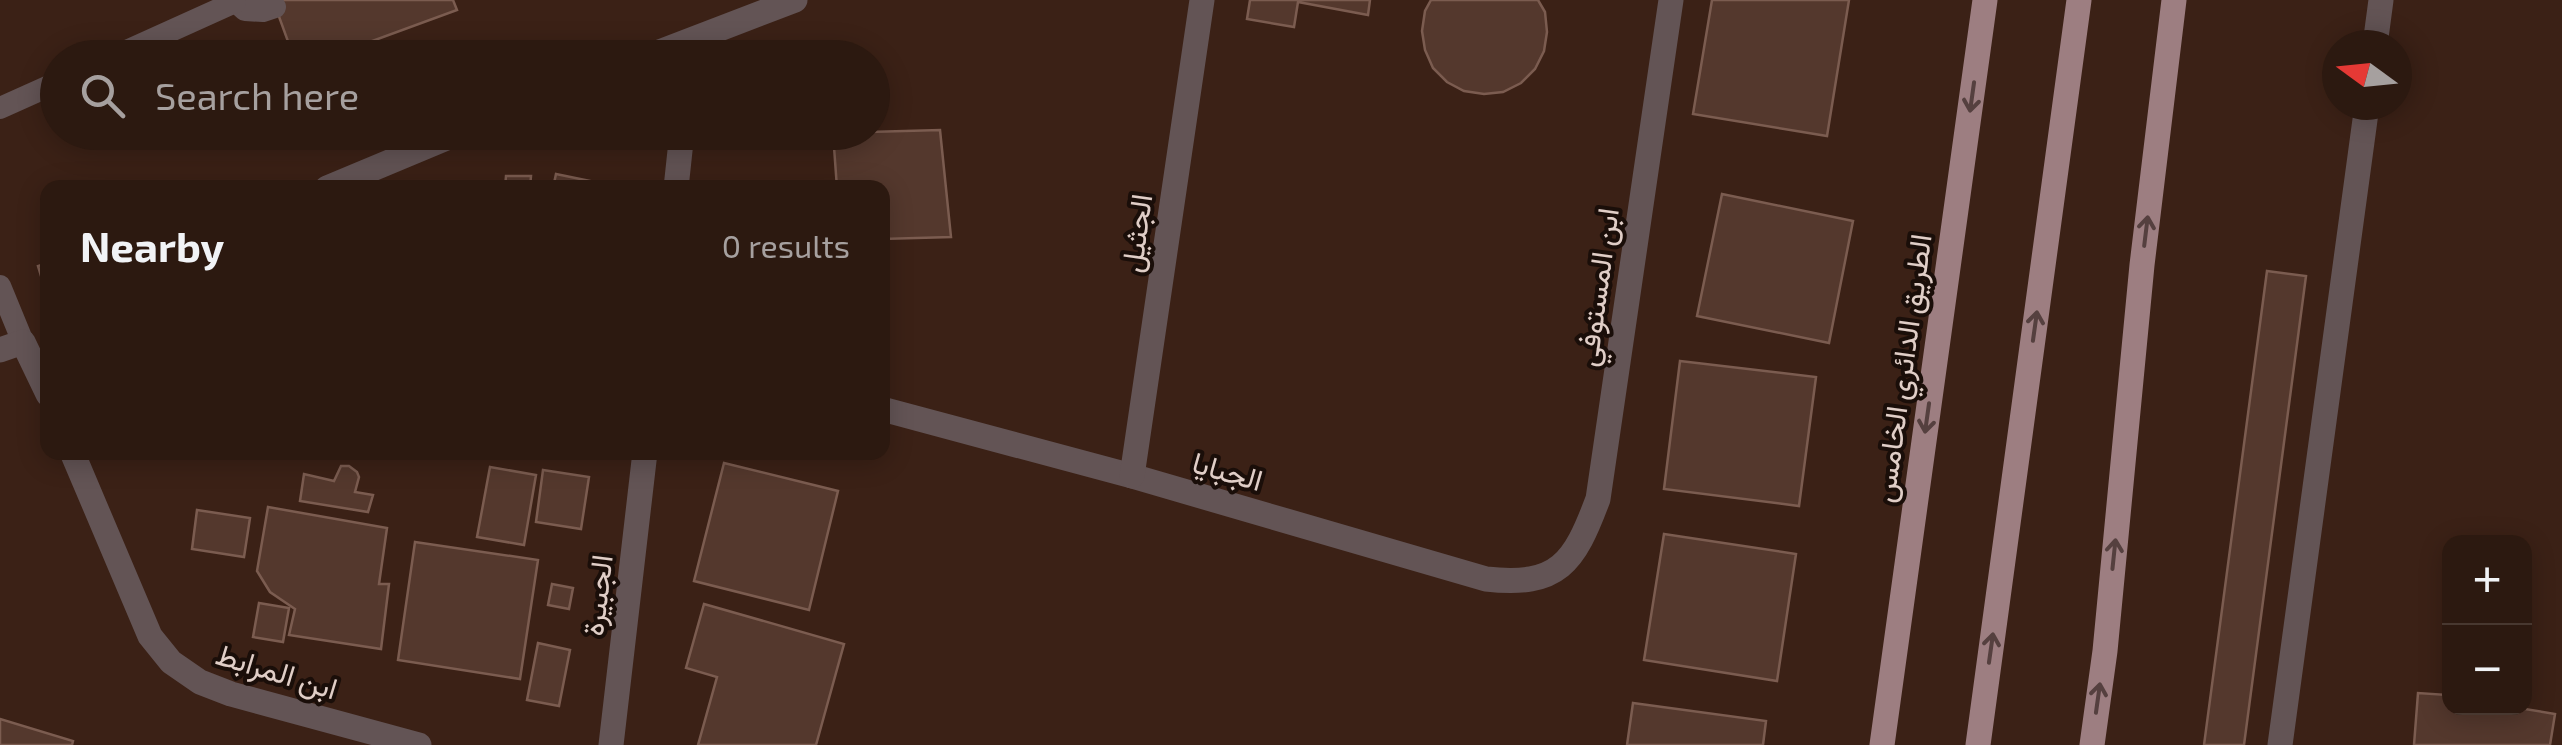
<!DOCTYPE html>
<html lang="en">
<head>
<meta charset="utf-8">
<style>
  :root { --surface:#2c1910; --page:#342219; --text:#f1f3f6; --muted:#a6a09f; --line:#483830 }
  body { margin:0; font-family:"Exo 2",Vazirmatn,sans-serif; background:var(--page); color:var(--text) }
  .controls { position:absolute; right:30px; bottom:30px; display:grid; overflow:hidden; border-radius:20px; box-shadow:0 5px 25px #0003 }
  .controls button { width:90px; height:90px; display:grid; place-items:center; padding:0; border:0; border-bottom:2px solid var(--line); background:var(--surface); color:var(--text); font:50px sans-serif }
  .compass { position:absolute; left:2322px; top:30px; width:90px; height:90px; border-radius:50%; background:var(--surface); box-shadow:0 5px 25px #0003; rotate:285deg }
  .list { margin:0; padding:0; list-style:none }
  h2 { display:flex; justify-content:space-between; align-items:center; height:130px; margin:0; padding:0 40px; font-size:42px }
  h2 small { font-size:32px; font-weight:400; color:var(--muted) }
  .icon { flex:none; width:55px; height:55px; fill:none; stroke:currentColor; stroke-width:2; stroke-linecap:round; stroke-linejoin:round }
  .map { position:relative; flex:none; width:2562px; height:745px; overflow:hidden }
  .search { position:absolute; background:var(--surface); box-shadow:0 5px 25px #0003; left:40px; top:40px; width:850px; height:110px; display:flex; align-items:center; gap:25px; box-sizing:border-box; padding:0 35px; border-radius:55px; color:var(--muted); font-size:38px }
  .panel { position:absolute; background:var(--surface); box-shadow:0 5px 25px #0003; left:40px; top:180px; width:850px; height:280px; border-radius:20px }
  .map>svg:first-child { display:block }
  .building { fill:#54382d; stroke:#7b5c50; stroke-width:2.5 }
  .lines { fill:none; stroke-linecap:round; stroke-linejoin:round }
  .service { stroke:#635455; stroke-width:22 }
  .minor { stroke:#635455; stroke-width:25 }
  .primary { stroke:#9d7e81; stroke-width:25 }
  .oneway { stroke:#55403f }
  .labels { text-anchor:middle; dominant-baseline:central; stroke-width:8; stroke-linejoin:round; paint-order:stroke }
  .street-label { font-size:30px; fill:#e0cec7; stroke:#1a0e09 }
</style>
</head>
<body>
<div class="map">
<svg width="2562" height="745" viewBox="0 0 2562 745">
  <rect width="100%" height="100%" fill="#3b2116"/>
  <!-- building -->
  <g class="building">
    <path d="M273,0H453L457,10L326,58H294Z"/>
    <path d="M1250,0H1370L1368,15L1298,2L1294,27L1247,19Z"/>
    <path d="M1431,0H1538L1545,12L1547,32L1544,51L1535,69L1521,83L1503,92L1484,94L1464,91L1447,82L1433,68L1425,50L1422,31L1425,11Z"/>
    <path d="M1712,0H1849L1827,136L1693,114Z"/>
    <path d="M940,130L951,237L882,239V188H837L833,133Z"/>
    <path d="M556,174L624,188H553Z"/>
    <path d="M506,176H531L530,188H505Z"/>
    <path d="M1722,194L1853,221L1829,343L1697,316Z"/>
    <path d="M48,263V299L38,266Z"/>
    <path d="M2267,271L2306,276L2244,745H2204Z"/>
    <path d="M1680,361L1816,377L1799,506L1664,489Z"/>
    <path d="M724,463L838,491L809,610L694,581Z"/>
    <path d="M341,466H349L357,472L359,477L355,492L373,495L368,512L300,501L304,474L334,481Z"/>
    <path d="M490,467L536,475L524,545L477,537Z"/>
    <path d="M543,470L589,477L581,529L536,522Z"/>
    <path d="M268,507L387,528L379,584H389L381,649L289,635L295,609L270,592L257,571Z"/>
    <path d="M197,510L250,518L244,557L192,549Z"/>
    <path d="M1664,534L1796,554L1777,681L1644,660Z"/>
    <path d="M415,542L538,560L520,679L398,660Z"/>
    <path d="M552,584L573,588L569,609L548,605Z"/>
    <path d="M259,603L289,608L283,642L253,637Z"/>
    <path d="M704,604L844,644L816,745H698L717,677L686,668Z"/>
    <path d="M538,643L570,650L559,706L527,700Z"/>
    <path d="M2450,684V708H2519L2555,714L2550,745H2414L2418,693L2447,695Z"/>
    <path d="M1633,703L1766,721L1763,745H1627Z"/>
    <path d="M0,719L73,741L72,745H0Z"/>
  </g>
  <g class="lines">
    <!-- service -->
    <g class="service">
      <path d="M234,0L245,10L263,11L275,7"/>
      <path d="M111,58L235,2"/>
      <path d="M0,108L58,82"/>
      <path d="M0,286L23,342"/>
    </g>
    <!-- minor -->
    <g class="minor">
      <path d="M2375,45L2381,0"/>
      <path d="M644,58L795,0"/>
      <path d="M327,188L461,132"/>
      <path d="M676,188L682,132"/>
      <path d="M0,350L23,342L48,394"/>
      <path d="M882,409L1132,476L1486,579C1559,587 1574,563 1598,499L1671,0"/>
      <path d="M72,452L150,636L171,662L200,682L231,694L419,745"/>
      <path d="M1132,476L1202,0"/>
      <path d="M611,745L645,452"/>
      <path d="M2280,745L2367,105"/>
    </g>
    <!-- primary -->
    <g class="primary">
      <path d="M1882,745L1985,0"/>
      <path d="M1978,745L2079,0"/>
      <path d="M2092,745L2105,651L2142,265L2174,0"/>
    </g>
  </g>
  <!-- one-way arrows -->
  <defs><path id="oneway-shaft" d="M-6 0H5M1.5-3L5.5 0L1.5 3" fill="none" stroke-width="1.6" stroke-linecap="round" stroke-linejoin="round" transform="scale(2.5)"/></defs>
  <g class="oneway">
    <use href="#oneway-shaft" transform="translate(1972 97) rotate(98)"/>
    <use href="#oneway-shaft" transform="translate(2146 231) rotate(-83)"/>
    <use href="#oneway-shaft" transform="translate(2035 326) rotate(-82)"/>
    <use href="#oneway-shaft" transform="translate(1927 418) rotate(98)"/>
    <use href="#oneway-shaft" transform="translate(2114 554) rotate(-84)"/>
    <use href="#oneway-shaft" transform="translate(1991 648) rotate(-82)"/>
    <use href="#oneway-shaft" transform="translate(2098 698) rotate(-82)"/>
  </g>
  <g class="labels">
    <!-- street labels -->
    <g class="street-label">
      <text transform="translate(1135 233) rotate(-82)">الجثيل</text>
      <text transform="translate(1596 287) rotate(-82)">ابن المستوفي</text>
      <text transform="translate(1901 368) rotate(-82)">الطريق الدائري الخامس</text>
      <text transform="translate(1228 470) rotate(16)">الجبايا</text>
      <text transform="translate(596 595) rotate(-83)">الجبيرة</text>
      <text transform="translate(277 670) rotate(17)">ابن المرابط</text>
    </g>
  </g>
</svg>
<div class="controls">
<button>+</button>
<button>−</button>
</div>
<svg class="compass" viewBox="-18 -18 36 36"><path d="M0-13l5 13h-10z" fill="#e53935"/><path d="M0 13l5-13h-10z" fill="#a6a09f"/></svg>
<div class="search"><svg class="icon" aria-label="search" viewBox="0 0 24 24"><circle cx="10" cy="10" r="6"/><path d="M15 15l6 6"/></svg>Search here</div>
<section class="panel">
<h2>Nearby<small>0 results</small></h2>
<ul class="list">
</ul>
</section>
</div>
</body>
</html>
